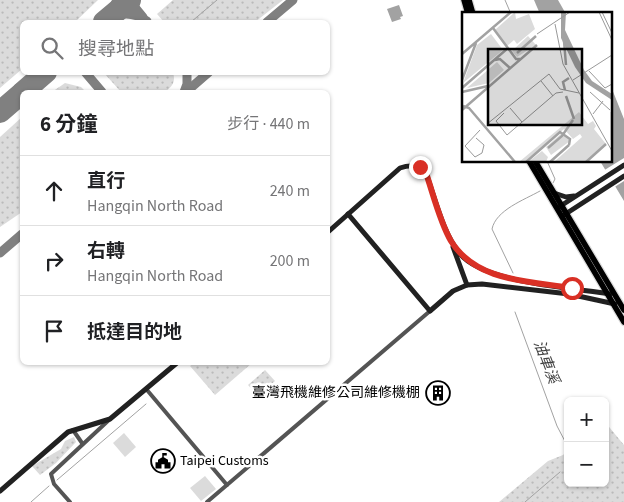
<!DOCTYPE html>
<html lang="zh-TW">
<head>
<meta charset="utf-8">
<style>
  :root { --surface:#fff; --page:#f6f6f6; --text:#202124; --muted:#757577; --line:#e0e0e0 }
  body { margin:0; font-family:"Source Sans 3","Noto Sans TC",sans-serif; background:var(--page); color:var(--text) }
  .controls { position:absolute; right:15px; bottom:15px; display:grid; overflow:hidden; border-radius:8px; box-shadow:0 1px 4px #0004 }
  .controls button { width:45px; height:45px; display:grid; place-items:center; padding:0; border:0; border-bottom:1px solid var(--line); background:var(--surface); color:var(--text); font:25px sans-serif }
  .stop { position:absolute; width:15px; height:15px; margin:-11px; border:4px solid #d93025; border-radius:50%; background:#fff }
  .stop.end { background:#d93025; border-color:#fff; box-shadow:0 1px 5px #0008 }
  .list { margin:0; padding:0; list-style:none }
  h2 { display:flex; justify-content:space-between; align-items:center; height:65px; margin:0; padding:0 20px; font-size:21px }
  h2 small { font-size:16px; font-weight:400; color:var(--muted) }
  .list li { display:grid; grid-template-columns:32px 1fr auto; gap:15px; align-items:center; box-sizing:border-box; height:70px; padding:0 20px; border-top:1px solid var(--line) }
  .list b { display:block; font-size:19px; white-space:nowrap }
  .list p { margin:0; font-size:16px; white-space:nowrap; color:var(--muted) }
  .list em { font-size:16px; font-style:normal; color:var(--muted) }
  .icon { flex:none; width:28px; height:28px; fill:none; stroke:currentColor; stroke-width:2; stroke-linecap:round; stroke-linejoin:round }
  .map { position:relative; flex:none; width:624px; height:502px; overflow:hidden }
  .search { position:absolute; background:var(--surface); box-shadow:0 1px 4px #0004; left:20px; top:20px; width:310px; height:55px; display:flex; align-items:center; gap:12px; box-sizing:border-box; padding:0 18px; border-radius:8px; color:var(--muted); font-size:19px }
  .panel { position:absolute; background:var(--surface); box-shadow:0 1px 4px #0004; left:20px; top:90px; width:310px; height:275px; border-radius:8px }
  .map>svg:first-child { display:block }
  .grass { fill:url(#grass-dots) }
  .park { fill:#dbdbdb }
  .water { fill:#a2a2a2 }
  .pier { fill:#fff }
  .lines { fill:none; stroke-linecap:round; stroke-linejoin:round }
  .stream { stroke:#a2a2a2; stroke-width:1 }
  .taxiway { stroke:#808080; stroke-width:9 }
  .runway { stroke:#808080; stroke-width:22 }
  .primary-casing { stroke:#dbdbdb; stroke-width:8 }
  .street { stroke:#545454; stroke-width:4 }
  .secondary { stroke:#212121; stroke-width:5 }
  .primary { stroke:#000; stroke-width:5.5 }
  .route { stroke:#d93025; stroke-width:6 }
  .labels { text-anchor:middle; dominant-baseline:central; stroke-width:5; stroke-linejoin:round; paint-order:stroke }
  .poi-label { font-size:14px; fill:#000; stroke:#fff; text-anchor:end }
  .water-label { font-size:15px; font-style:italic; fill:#434343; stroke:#fff }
  .inset-river { fill:none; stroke:#a2a2a2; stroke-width:2.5 }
  .inset-road { fill:none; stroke:#999; stroke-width:1 }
  .view { fill:#000; fill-opacity:0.15; stroke:#000; stroke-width:2.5 }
  .inset-edge { fill:none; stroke:#000; stroke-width:2.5 }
</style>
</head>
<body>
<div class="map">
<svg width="624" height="502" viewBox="0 0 624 502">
  <defs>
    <pattern id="grass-dots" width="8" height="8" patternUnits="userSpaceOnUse" patternTransform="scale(1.25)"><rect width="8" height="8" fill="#dbdbdb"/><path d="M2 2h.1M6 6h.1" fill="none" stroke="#bababa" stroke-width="1.8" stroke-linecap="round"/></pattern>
  </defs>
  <rect width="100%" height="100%" fill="#fff"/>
  <!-- grass -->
  <g class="grass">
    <path d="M0,0H98L75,22H22V69L0,88Z"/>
    <path d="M173,0H283L255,22H164L157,14Z"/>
    <path d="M104,73H173C176,81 172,87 165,92H121Z"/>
    <path d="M65,83L81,87L86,92H52Z"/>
    <path d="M22,117V212L0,227V137Z"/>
    <path d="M194,363V362L252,363L215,395L190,366Z"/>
    <path d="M265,370L275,381L258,396L248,385Z"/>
    <path d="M605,422L624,445V502H499L548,461L563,455L568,450V483H605Z"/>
    <path d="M74,437L76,442L56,463L40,475L32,466L61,449L65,441Z"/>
  </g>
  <!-- park -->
  <g class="park">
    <path d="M124,433L136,447L125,457L113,443Z"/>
    <path d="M205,476L216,489L201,501L190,488Z"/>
  </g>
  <!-- water -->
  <g class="water">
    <path d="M534,0H558L566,14H540Z"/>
    <path d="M399,5L403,16L400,17L401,19L392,22L387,9Z"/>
    <path d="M610,84L624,119V201L600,161H610Z"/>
  </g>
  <!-- pier -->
  <path class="pier" d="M624,158V181L613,188L603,171Z"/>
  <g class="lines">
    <!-- stream -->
    <g class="stream">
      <path d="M505,0L511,14"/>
      <path d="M191,22L217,0"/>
      <path d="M547,161L555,179L553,183"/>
      <path d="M513,273L492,229C496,210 524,200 540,191"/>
      <path d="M515,312L557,426L568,447"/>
      <path d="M57,480L146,404"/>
      <path d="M31,502L49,486"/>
      <path d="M525,502L560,472"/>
    </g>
    <!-- taxiway -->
    <g class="taxiway">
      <path d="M129,0L143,17"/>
      <path d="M108,18L117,0"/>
      <path d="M107,21C120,11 133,12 147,21"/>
      <path d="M267,22L293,0"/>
      <path d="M85,72L102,92"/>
      <path d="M44,74L47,72"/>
      <path d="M184,92L187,84V72"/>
      <path d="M186,92L209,72"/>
      <path d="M0,253L22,234"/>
    </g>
    <!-- runway -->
    <g class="runway">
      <path d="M104,22L130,0"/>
      <path d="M23,92L46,72"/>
      <path d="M0,112L22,93"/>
    </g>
    <!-- primary casing -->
    <g class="primary-casing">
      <g id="primary">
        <path d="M464,0L468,14"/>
        <path d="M469,0L473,14"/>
        <path d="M529,161L624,322"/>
        <path d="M535,161L624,310"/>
      </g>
    </g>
    <!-- street -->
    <g class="street">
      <path d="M147,390L227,485"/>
      <path d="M73,430L82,443"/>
      <path d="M70,502L54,484L51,474L110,419"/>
      <path d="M207,502L430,311"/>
    </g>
    <!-- secondary -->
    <g class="secondary">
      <path d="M554,193L566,197L574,196"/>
      <path d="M559,207L624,165"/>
      <path d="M348,214L430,311L453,291L467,285L482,284L569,294L615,304"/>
      <path d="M564,215L624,176"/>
      <path d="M328,232L400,168C412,164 421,165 427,176C436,201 443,233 460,254C484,283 573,288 610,294"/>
      <path d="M453,247L467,285"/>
      <path d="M0,491L68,432L110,419L178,362"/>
    </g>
    <!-- primary -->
    <use href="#primary" class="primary"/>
  </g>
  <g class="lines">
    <!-- route -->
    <path class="route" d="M420,167L427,176C434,197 440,222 451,241C476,282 529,281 572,288"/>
  </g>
  <!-- icons -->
  <defs>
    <g id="building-ring" transform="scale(1.25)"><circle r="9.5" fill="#fff" stroke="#000" stroke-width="1.5"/><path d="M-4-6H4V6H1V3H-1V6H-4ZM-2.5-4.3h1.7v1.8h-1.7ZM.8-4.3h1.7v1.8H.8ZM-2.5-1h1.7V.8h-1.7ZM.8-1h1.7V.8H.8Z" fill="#000"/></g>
    <g id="civic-ring" transform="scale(1.25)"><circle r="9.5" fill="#fff" stroke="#000" stroke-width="1.5"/><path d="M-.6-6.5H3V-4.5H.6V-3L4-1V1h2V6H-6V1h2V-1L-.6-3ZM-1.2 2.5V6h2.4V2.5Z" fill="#000"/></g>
  </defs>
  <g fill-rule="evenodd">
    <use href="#building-ring" x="438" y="393"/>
    <use href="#civic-ring" x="163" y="461"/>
  </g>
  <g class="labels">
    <!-- poi labels -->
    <g class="poi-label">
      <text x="420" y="393">臺灣飛機維修公司維修機棚</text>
      <text x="180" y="461" text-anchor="start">Taipei Customs</text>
    </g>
    <!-- water labels -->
    <g class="water-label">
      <text transform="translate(546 362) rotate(69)">油車溪</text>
    </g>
  </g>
  <!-- overview -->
  <g transform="translate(462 12)">
    <rect width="150" height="150" fill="#fff"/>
    <path d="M53,0L54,7L67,2L73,17L55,32L52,28L45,34L33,18ZM29,22L41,38L1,71L15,33ZM66,24L74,33L55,45L50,39ZM35,50L42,58L27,71L5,76ZM117,100L126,112L131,109L134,114L132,117L144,132L124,150H92L120,125L118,122L111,127L102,117L62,150H57ZM101,120L108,129L89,143L84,135ZM80,139L86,145L84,150H66Z" fill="#dbdbdb"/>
    <path d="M99,0H104L103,18L122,58L130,69L150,82V88L124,71L113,55L99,26Z" fill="#a2a2a2"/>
    <path class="inset-river" d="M31,16L54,47H58M102,29L104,53M55,41L74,24M0,42L49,0M33,48L38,47L48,56M0,68L14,31M0,76L46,36M103,78L101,70L107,66M0,80L26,74M104,84L112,107M1,94L7,96L53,150M0,98L75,33M150,100V128M86,136L100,124L111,108M64,150L98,120L108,127L107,133M88,150L107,133M124,150L144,132"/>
    <path class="inset-road" d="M137,0L150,28M140,0L150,21M93,12L101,52L150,139M75,22L108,0M127,59L143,76L150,72M111,68L150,43M79,69L91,84M128,80L148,98M48,96L60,110M42,101L34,109L45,123L94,81L101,80M131,102L141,89M25,112L87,62L98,77L117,81M18,118L3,134L13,145L20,141M14,126L22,133L20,141"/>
    <path class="view" d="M26,37H120V113H26Z"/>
    <rect width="150" height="150" class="inset-edge"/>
  </g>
</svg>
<div class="controls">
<button>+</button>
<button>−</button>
</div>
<div class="stop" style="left:572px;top:288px"></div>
<div class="stop end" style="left:420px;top:167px"></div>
<div class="search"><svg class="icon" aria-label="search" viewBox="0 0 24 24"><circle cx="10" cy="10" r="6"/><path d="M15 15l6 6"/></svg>搜尋地點</div>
<section class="panel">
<h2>6 分鐘<small>步行 · 440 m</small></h2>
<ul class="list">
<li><svg class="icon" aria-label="ahead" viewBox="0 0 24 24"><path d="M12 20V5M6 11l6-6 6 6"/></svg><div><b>直行</b><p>Hangqin North Road</p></div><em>240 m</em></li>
<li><svg class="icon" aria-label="right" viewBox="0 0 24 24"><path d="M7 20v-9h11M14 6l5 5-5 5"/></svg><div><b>右轉</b><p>Hangqin North Road</p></div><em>200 m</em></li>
<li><svg class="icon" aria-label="arrive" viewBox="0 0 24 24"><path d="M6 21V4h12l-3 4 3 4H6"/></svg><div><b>抵達目的地</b></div></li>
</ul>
</section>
</div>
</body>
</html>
